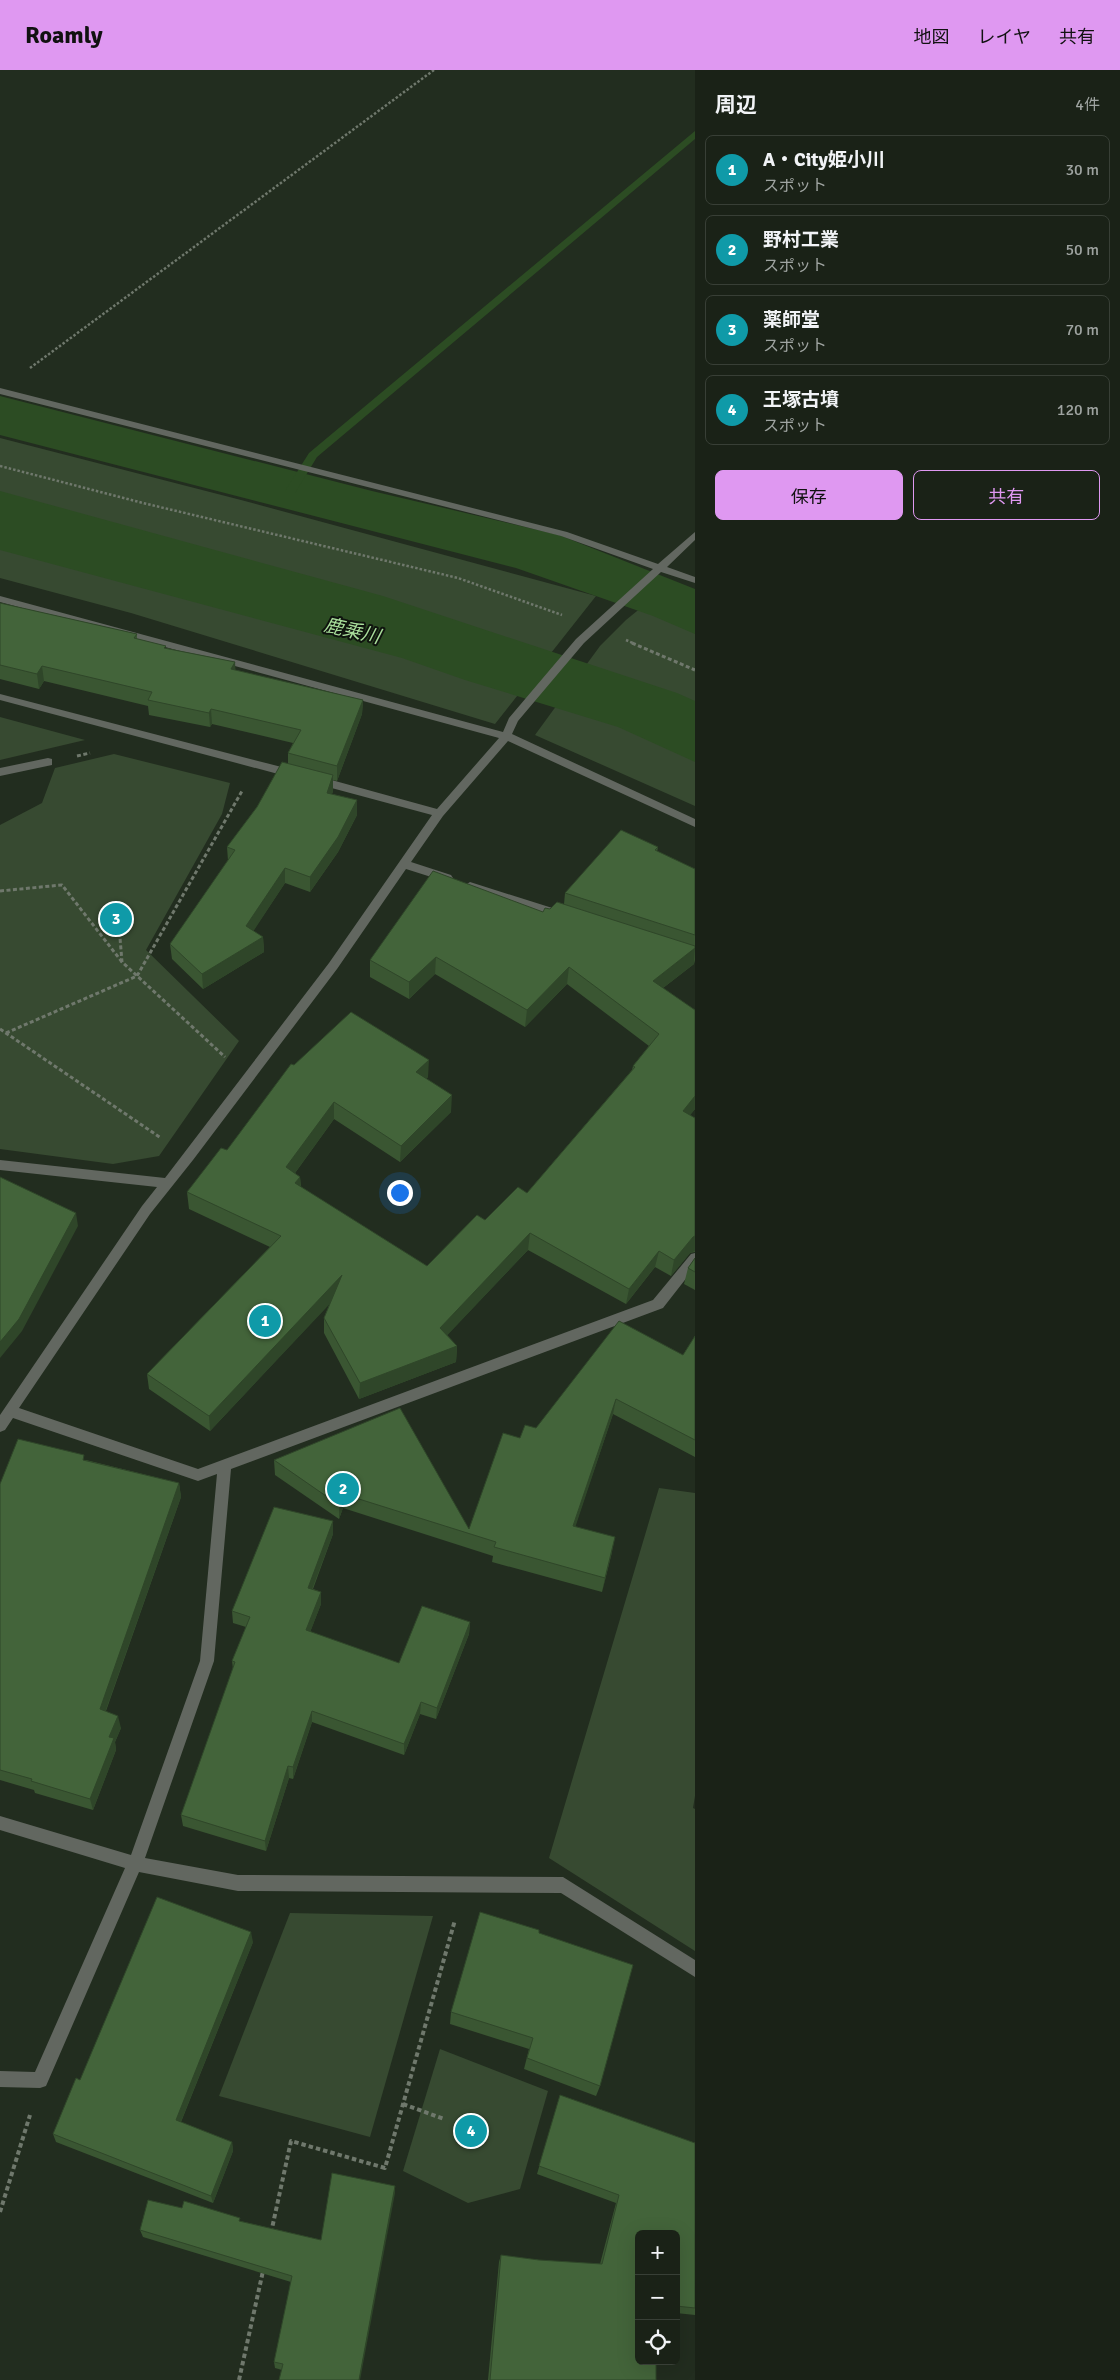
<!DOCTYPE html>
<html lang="ja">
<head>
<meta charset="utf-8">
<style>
  :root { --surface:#1a2217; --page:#232a20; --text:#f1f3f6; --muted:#9fa4a1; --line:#383f36; --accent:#df98f1 }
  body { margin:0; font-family:Signika,"Noto Sans JP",sans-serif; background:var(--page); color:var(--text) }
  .controls { position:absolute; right:15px; bottom:15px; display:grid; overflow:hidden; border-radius:8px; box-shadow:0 5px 20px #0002 }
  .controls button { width:45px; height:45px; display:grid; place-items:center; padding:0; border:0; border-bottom:1px solid var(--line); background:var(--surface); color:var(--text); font:25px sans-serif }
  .you { position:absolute; left:399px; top:1122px; width:18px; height:18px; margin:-12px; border:4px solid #fff; border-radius:50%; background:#1a73e8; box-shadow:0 0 0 8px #1a73e833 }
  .badge { display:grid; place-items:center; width:32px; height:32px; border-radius:50%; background:var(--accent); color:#fff; font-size:16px; font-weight:700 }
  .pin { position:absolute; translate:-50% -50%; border:2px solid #fff; box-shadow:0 1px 5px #0006 }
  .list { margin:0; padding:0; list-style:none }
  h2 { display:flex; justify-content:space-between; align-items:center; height:65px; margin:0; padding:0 20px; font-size:21px }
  h2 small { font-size:16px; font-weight:400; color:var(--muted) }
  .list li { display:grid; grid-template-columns:32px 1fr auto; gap:15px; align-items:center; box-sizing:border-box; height:70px; margin:0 10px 10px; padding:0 10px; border:1px solid var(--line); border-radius:8px }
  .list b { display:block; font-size:19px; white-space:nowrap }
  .list p { margin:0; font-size:16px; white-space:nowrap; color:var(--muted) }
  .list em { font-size:16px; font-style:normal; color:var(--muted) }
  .actions { display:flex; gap:10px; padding:15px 20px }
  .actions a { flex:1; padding:11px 0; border:1px solid var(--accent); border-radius:8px; text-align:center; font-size:18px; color:var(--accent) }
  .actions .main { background:var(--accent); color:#111 }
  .icon { flex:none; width:28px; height:28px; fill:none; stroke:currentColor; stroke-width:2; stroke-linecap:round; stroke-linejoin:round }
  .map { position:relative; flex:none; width:695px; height:2310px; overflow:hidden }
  header { display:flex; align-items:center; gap:30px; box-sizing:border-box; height:70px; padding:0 25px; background:var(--accent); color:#111 }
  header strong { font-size:24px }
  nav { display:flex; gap:28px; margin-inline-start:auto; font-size:18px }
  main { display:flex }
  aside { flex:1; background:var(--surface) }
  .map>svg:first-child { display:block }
  .green { fill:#374a31 }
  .water { fill:#2c4c23 }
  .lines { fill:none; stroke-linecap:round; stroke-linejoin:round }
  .stream { fill:#2c4c23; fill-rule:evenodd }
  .path-far2 { stroke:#6f786c; stroke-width:2.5; stroke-dasharray:2.5 2; stroke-linecap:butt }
  .path-far1 { stroke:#6f786c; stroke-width:3; stroke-dasharray:4 2.5; stroke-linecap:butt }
  .path { stroke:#6f786c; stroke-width:4; stroke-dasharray:4.5 3; stroke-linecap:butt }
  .minor { fill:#626760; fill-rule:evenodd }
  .wall { fill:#3a5632 }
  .shaded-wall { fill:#2f4629 }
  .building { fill:#43643a; stroke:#2f4629 }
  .labels { text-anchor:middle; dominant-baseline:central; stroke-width:4; stroke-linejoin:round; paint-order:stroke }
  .water-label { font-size:19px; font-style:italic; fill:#a9de9b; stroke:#0f140e }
</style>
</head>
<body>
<header>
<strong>Roamly</strong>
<nav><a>地図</a><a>レイヤ</a><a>共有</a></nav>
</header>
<main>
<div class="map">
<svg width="695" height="2310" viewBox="0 0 695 2310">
  <rect width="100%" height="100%" fill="#222d1f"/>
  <!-- green -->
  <g class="green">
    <path d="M0,368L241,430L596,526L495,654L131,543L0,508Z"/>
    <path d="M669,515L695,524V736L535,665L600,576L626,550Z"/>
    <path d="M0,647L85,670L0,690Z"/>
    <path d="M114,684L230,713L222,744L146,880L239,971L159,1086L113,1094L0,1079V755L42,733L55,698Z"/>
    <path d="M659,1418L695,1423V1726L693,1738L695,1739V1881L549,1788Z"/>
    <path d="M290,1843L433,1846L370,2067L219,2026Z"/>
    <path d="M440,1979L548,2021L520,2119L468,2133L403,2101Z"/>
  </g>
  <!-- water -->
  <g class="water">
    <path d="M0,326L372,421L559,465L695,519V564L653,546L516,498L0,365Z"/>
    <path d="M0,421L383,526L677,623L695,631V692L618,657L465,610L402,588L0,480Z"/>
  </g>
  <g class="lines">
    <!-- stream -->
    <path class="stream" d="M695,61V69L317,387L295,423H287L285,421L309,383Z"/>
    <!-- path-far2 -->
    <g class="path-far2">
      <path d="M30,298L434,0"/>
      <path d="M0,396L143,433L458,508L562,545"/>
      <path d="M626,570L635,574"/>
    </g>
    <!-- path-far1 -->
    <g class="path-far1">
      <path d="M632,573L695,600"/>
      <path d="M77,686L90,683"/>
      <path d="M0,821L62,815L122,892"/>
      <path d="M119,856L122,892L225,987"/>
      <path d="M0,959L161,1068"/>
      <path d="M6,963L137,906L242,721"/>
    </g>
    <!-- path -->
    <g class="path">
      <path d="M403,2034L444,2049"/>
      <path d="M0,2142L30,2045"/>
      <path d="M271,2163L291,2071L385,2098L455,1850"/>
      <path d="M239,2310L263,2201"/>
    </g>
    <!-- minor -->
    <g class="minor">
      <path d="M0,318L567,462L658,494L695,462V470L667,497L695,507V513L661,502L584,573L518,651L512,664L695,749V757L508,671L443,746L411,792L451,805L453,808L451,811L447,812L406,799L337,899L193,1090L150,1144L19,1338L198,1399L653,1230L691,1184L695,1183V1197L663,1238L231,1399L214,1591L145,1788L238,1805L563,1807L695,1890V1907L561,1823L238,1821L139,1802L46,2016L40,2018L0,2017V2001L35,2002L125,1798L0,1760V1746L131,1785L200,1591L217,1404L198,1411L13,1348L5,1360L0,1362V1345L142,1136L157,1117L0,1100V1090L165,1108L329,893L432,745L313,713V707L317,706L437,739L499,668L0,532V526L503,662L509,648L576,569L653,499L561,466L0,324Z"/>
      <path d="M0,624L293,700L298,704L293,708L0,630Z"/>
      <path d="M48,688L52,689V695L0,706V698Z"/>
      <path d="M470,812L565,842L567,845L561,849L466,819L464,816Z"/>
    </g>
  </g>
  <!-- wall -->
  <g class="wall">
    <path d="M0,533L137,564V569L166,578L235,592V600L363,630L362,644L337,711L333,710V721L332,724L357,730V745L338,782L310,822L285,813L253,861L263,867L264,882L203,919L172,889L170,874L228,791L227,777L257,737L288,693V683L293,673L212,654L210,657L149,645L148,636L44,611L39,619L0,609Z"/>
    <path d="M658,777L657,782L695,799V890L694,894L663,918L695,940V1039L690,1045L695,1048V1182L690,1183L671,1206L655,1197L626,1234L528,1180L447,1265L457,1276L456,1292L359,1329L324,1263V1248L330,1233L210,1361L149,1319L147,1304L270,1177L189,1139L187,1122L227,1080L294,995L428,1007L426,1009L451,1042L400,1092L334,1049L295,1103L300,1107L301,1117L427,1196L485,1150L527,1123L632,1000L633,996L649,976L567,914L525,957L435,904L409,929L370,907V890L543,842L564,834L565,823Z"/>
    <path d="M695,1188V1220L684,1214L688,1198Z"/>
    <path d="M695,1266V1387L613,1344L575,1456L612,1482L602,1522L492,1492L493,1486L343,1438L339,1449L275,1405L274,1390L469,1459L520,1368L536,1358L683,1285Z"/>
    <path d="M86,1390L179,1413L181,1427L106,1641L121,1658L115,1672L116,1680L93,1740L35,1723L34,1720L0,1710V1414Z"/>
    <path d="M333,1451V1464L313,1519L321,1522V1534L310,1562L399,1593L470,1552L469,1564L436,1649L420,1644L404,1685L312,1652L293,1709L289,1708L266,1781L183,1756L181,1745L233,1599L232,1591L246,1557L233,1553L232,1541Z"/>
    <path d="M539,1863L600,2016L596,2026L524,1999L529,1979L450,1954L451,1942Z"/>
    <path d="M253,1872L181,2052L232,2072L233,2081L213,2133L56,2072L53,2064L80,2010Z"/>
    <path d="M560,2025L695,2073V2245L676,2243V2164H639L656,2310H488L499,2192L501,2185L539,2190L600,2194L616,2133L537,2104Z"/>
    <path d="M395,2123L282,2300L275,2298L274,2292L291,2212L143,2167L140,2160L240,2151L321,2170Z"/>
  </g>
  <!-- shaded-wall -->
  <g class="shaded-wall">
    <path d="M235,592L236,607L231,599Z"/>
    <path d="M42,596L44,611L39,619L37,604Z"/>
    <path d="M363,630L362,644L337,711V696Z"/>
    <path d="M211,639L212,654L210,657L209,643Z"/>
    <path d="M333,705V721L327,738V723Z"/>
    <path d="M357,730V745L338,782L310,822V807Z"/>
    <path d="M285,798V813L247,871L246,856Z"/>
    <path d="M263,867L264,882L203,919L202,904Z"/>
    <path d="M695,878L694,894L650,928L653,911Z"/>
    <path d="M436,887L435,904L409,929V912Z"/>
    <path d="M569,897L567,914L525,957L527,940Z"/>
    <path d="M429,990L428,1007L415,1019L416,1002Z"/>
    <path d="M452,1025L451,1042L400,1092L401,1076Z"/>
    <path d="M695,1026V1039L680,1058L683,1041Z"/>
    <path d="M334,1032V1049L287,1114L286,1097Z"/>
    <path d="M300,1107L301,1123L295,1113Z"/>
    <path d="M76,1143L78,1156L22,1261L0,1288V1272Z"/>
    <path d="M530,1163L528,1180L439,1274L440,1258Z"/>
    <path d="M695,1166V1181L690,1183L671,1206L674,1190L693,1167Z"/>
    <path d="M659,1181L655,1197L626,1234L629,1219Z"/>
    <path d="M342,1205V1221L210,1361L209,1346Z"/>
    <path d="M457,1276L456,1292L359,1329L360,1313Z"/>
    <path d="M616,1329L613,1344L571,1470L573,1456Z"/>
    <path d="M179,1413L181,1427L102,1651L100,1639Z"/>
    <path d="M343,1424V1438L339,1449V1435Z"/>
    <path d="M333,1451V1464L308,1530V1518Z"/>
    <path d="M615,1467L612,1482L602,1522L605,1508Z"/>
    <path d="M321,1522V1534L306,1573V1560Z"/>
    <path d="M470,1552L469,1564L436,1649L437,1638Z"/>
    <path d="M421,1632L420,1644L404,1685V1674Z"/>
    <path d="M312,1641V1652L293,1709V1697Z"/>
    <path d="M118,1646L121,1658L115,1672L116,1680L93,1740L90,1729L109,1667Z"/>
    <path d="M288,1696L289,1708L266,1781L265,1771Z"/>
    <path d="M251,1862L253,1872L178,2059L176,2050Z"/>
    <path d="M232,2072L233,2081L213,2133L211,2126Z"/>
    <path d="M395,2116V2123L360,2310H359Z"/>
  </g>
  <!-- building -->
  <g class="building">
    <path d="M0,533L137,564L134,568L166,576L164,578L235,592L231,599L363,630L337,696L288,683L301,660L211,639L209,643L148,630L152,622L42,596L37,604L0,595Z"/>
    <path d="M282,692L333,705L327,723L357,730L338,767L310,807L285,798L246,856L263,867L202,904L170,874L235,780L227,777L257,737Z"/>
    <path d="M621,760L658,777L655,780L695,799V865L565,823Z"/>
    <path d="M433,801L543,842L545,838L550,839L557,832L695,876V878L653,911L695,940V1026L683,1041L695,1048V1166L693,1167L674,1190L659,1181L629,1219L530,1163L440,1258L457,1276L360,1313L324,1248L342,1205L209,1346L147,1304L281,1166L187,1122L221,1078L227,1080L291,994L294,995L351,942L429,990L416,1002L452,1025L401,1076L334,1032L286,1097L300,1107L295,1113L427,1196L477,1145L485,1150L518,1117L527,1123L635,997L633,996L659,964L569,897L527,940L436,887L409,912L370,890Z"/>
    <path d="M0,1107L76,1143L19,1249L0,1272Z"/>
    <path d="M695,1188V1202L688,1198Z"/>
    <path d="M619,1251L683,1285L695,1266V1370L616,1329L573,1456L615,1467L605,1508L494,1477L496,1472L343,1424L339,1435L274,1390L400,1338L469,1459L503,1363L520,1368L525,1355L536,1358Z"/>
    <path d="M18,1369L84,1385L83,1390L179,1413L100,1639L118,1646L109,1667L114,1668L90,1729L31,1711L32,1709L0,1700V1414Z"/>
    <path d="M274,1437L333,1451L308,1518L321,1522L306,1560L399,1593L422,1536L470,1552L437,1638L421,1632L404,1674L312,1641L293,1697L288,1696L265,1771L181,1745L235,1592L232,1591L250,1547L232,1541Z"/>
    <path d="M157,1827L251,1862L176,2050L232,2072L211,2126L53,2064L76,2008L80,2010Z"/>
    <path d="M480,1842L539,1860V1863L633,1895L600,2016L527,1988L533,1968L451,1942Z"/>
    <path d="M560,2025L695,2073V2238L676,2236V2164H639V2291H656V2310H490L501,2185L539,2190L602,2194L619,2125L539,2096Z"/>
    <path d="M332,2103L395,2116L359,2310H279L283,2294L274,2292L292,2206L140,2160L148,2130L182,2138L184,2131L240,2148L239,2151L321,2170Z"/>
  </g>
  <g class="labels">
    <!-- water labels -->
    <g class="water-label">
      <text transform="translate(352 561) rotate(13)">鹿乗川</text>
    </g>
  </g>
</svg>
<div class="controls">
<button>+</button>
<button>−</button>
<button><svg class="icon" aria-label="locate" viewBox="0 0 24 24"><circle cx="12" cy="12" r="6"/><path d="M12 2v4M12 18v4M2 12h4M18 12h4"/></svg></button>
</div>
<div class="you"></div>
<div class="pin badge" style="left:265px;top:1251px;background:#0f9aa8">1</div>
<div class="pin badge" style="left:343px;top:1419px;background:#0f9aa8">2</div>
<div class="pin badge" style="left:116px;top:849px;background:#0f9aa8">3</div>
<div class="pin badge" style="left:471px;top:2061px;background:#0f9aa8">4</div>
</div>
<aside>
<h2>周辺<small>4件</small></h2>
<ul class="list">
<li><span class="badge" style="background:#0f9aa8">1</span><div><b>A・City姫小川</b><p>スポット</p></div><em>30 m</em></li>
<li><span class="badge" style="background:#0f9aa8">2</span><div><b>野村工業</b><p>スポット</p></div><em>50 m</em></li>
<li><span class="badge" style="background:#0f9aa8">3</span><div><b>薬師堂</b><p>スポット</p></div><em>70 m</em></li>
<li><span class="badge" style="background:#0f9aa8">4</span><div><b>王塚古墳</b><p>スポット</p></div><em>120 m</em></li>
</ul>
<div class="actions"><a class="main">保存</a><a>共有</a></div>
</aside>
</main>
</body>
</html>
